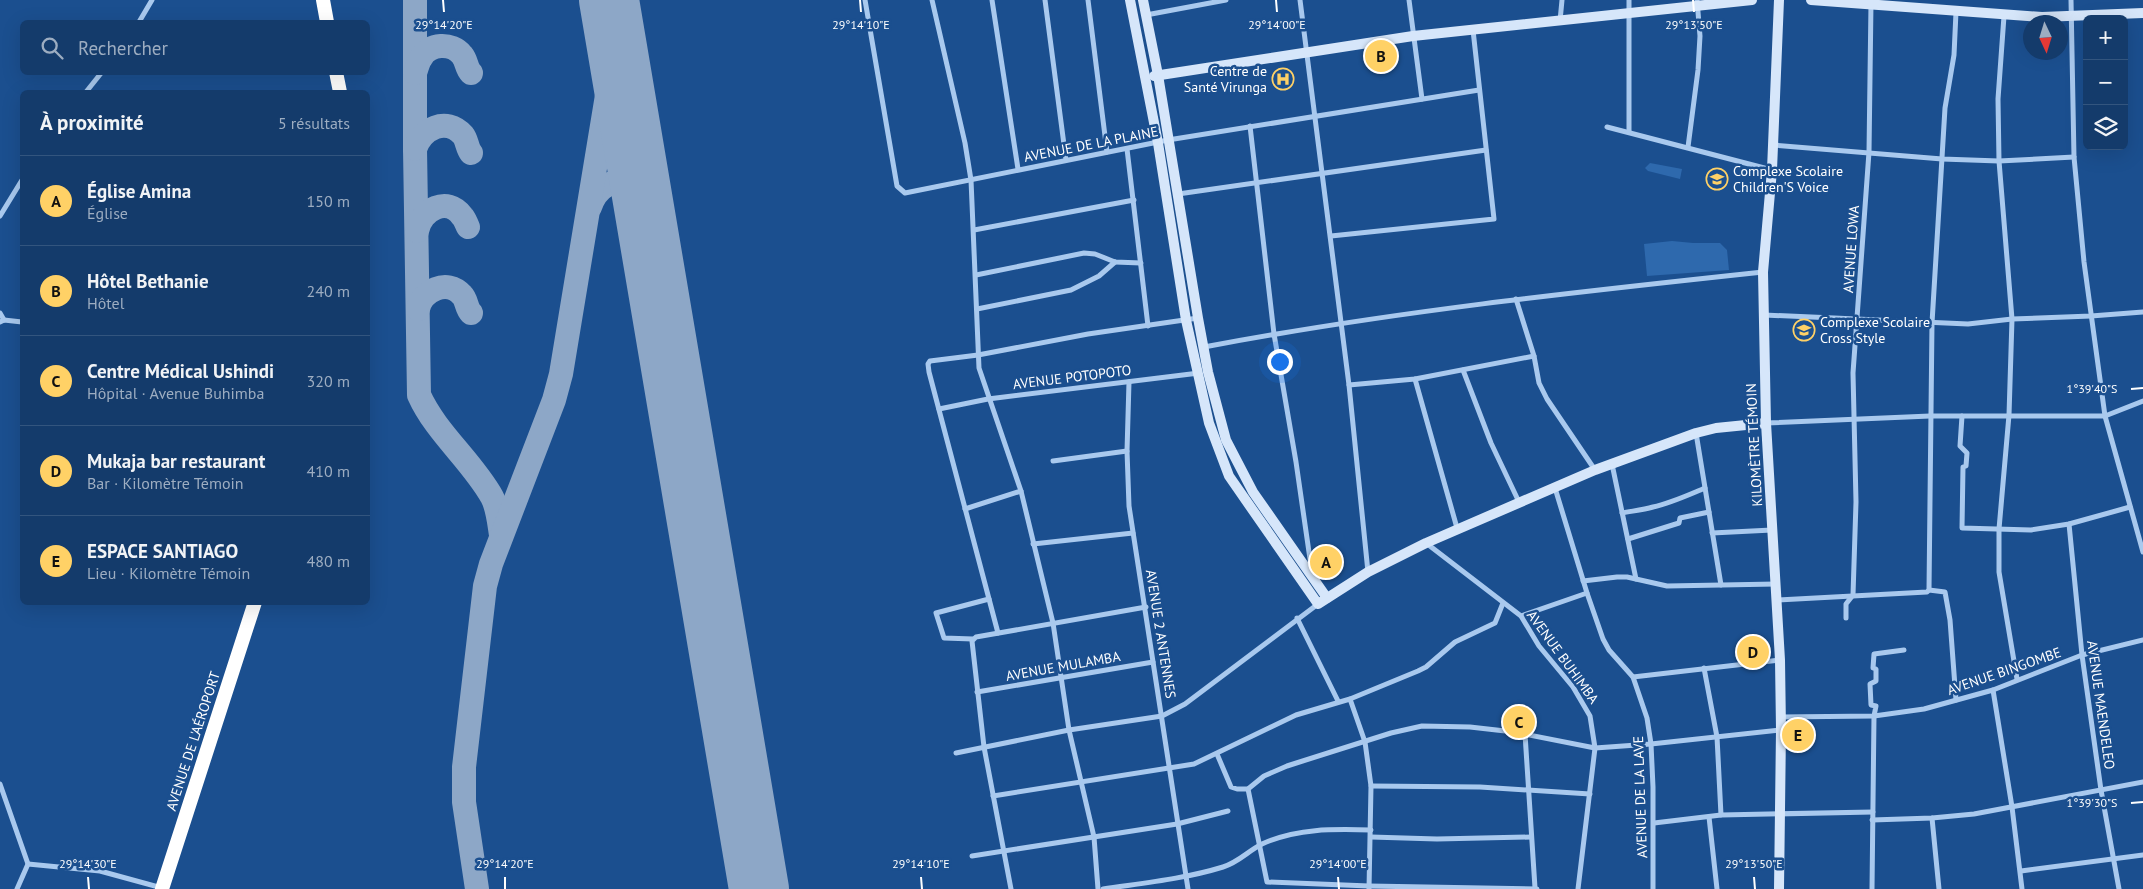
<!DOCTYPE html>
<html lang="fr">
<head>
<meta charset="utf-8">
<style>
  :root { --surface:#143b6b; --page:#1d4271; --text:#f1f3f6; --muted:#9dadc1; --line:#33557e; --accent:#ffd166 }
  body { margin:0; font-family:"PT Sans",sans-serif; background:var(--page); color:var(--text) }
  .controls { position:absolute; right:15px; top:15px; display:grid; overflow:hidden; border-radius:8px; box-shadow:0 5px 20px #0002 }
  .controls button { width:45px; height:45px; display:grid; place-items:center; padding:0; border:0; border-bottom:1px solid var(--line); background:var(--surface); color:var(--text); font:25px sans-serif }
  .compass { position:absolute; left:2023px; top:15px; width:45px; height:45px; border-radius:50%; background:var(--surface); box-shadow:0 5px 20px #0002; rotate:176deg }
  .you { position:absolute; left:1279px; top:361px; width:18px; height:18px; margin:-12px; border:4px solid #fff; border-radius:50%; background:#1a73e8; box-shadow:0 0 0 8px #1a73e833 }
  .badge { display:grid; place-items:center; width:32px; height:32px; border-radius:50%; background:var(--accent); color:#111; font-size:16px; font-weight:700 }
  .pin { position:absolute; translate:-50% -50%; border:2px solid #fff; box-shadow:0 1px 5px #0006 }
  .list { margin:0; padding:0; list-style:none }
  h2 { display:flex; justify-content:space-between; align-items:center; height:65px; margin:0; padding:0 20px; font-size:21px }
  h2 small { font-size:16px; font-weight:400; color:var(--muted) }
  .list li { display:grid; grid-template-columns:32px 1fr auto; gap:15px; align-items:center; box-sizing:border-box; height:90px; padding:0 20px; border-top:1px solid var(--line) }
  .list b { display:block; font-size:19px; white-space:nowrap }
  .list p { margin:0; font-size:16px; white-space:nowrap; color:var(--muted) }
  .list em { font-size:16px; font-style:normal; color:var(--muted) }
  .icon { flex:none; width:28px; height:28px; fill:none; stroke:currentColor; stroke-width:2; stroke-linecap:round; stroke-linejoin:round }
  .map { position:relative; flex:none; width:2143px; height:889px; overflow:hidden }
  .search { position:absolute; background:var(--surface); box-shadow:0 5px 20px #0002; left:20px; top:20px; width:350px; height:55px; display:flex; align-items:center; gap:12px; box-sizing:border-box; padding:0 18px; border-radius:8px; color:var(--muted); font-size:19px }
  .panel { position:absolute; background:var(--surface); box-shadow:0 5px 20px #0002; left:20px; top:90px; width:350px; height:515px; border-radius:8px }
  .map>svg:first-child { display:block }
  .green { fill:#2e69ad }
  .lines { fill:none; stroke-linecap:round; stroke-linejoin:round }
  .taxiway { stroke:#8da7c7; stroke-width:24 }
  .runway { stroke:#8da7c7; stroke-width:60 }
  .street { stroke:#a9c9ee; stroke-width:5 }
  .secondary { stroke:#d6e6fa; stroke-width:10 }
  .highway { stroke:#fff; stroke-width:14 }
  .ticks { fill:none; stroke:#fff; stroke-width:2 }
  .labels { text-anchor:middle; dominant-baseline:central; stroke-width:5; stroke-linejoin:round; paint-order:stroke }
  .poi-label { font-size:14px; fill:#fff; stroke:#1b4f8f; text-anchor:start }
  .street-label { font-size:14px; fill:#fff; stroke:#1b4f8f }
  .ticks-label { font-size:12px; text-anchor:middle; fill:#fff; stroke:#1b4f8f; stroke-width:5; stroke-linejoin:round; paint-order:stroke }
</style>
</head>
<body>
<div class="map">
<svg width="2143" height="889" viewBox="0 0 2143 889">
  <rect width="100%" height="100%" fill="#1b4f8f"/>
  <!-- green -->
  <g class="green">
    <path d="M1650,163L1682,169L1680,179L1648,171L1645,168Z"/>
    <path d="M1672,241L1693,243H1720L1727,250L1729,270L1647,276L1644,244Z"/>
  </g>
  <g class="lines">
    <!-- taxiway -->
    <g class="taxiway">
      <path d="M415,0V149L419,395C436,433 472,461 492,497C498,508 499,523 501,535"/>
      <path d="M415,73C417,68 418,62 421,58C429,43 452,42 462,55C467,61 466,68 471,73"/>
      <path d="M415,149C422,129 446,116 463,135C467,140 467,148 471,153"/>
      <path d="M590,207C596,189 614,173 633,189C637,192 640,198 643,202"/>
      <path d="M417,231C421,209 448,196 462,216C465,219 466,223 468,227"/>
      <path d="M418,309C422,291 447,278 462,295C467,300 466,308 471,313"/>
      <path d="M477,889L464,802V767L485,586L491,564L554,400L561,374L613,59L614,33"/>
    </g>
    <!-- runway -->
    <path class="runway" d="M609,0L759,889"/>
    <!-- street -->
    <g class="street">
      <path d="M865,0L897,186L905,193L1168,140L1479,90"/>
      <path d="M932,0L965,143L971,180L979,368L1021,491L1053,623L1069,730L1094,837L1098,889"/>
      <path d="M992,0L1018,169"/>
      <path d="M1045,0L1066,160"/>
      <path d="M1088,0L1107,152"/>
      <path d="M1300,0L1349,385L1368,572"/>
      <path d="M1409,0L1422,99"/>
      <path d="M2071,0L2074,157L2084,262L2105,416L2143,552"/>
      <path d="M1146,15L1226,0"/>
      <path d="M2004,16L1998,99L1999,161L2012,319L2009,415L1999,529V572L2017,679"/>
      <path d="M1560,21L1562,0"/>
      <path d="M139,22L152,0"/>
      <path d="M86,92L102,72"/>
      <path d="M1250,126L1274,334L1296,462L1312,573"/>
      <path d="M1607,127L1772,170"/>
      <path d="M1629,132V0"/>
      <path d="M1773,145L1942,159L1999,161L2074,157"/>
      <path d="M1688,147L1698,70L1700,36L1697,0"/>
      <path d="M1127,149L1148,326"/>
      <path d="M1178,194L1486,150"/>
      <path d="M0,216L22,180"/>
      <path d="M974,230L1134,200"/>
      <path d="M1331,236L1494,219L1473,30"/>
      <path d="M976,275L1084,253L1095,254L1115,262L1141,263"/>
      <path d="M1516,299L1534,356L1539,383L1547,399L1595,470"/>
      <path d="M977,309L1071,290L1099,276L1115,262"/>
      <path d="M0,313L4,320"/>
      <path d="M1764,315L1968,324L2012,319L2091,316L2143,312"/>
      <path d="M0,322L4,320L22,322"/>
      <path d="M1204,347C1389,312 1576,292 1763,272"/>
      <path d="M1463,370L1491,443L1519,502"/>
      <path d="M1415,379L1457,528"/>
      <path d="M1129,382L1127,451L1129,506L1188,889"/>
      <path d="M1349,385L1415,379L1534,356"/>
      <path d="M939,409L988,399L1199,373"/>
      <path d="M1962,416L1960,446L1967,453L1966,466L1963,467L1962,528L2031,530L2069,524L2130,507"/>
      <path d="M1766,423L1930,416H2105L2143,401"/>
      <path d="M1696,433L1721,585"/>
      <path d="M1053,461L1127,451"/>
      <path d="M1612,464L1636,579"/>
      <path d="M1555,488L1587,593L1603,639L1609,650L1633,677L1647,718L1651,744L1653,787V889"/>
      <path d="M965,509L1021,491"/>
      <path d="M1622,513C1632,511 1643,510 1653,507C1671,503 1688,495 1705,488"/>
      <path d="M2069,524L2082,655L2101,790L2119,889"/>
      <path d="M1712,533L1772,530"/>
      <path d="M1628,539L1679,523L1680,518L1709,512"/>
      <path d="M1426,543L1521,616L1539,646L1573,687L1590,716L1595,748L1578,889"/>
      <path d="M1033,544L1133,533"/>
      <path d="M1583,581L1617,577H1627L1667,586L1776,584"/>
      <path d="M1929,590L1945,592L1950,620L1956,700"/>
      <path d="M1777,600L1927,592L1929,590L1932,323L1945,108L1954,55L1956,12"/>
      <path d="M1521,616L1587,593"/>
      <path d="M1297,618L1338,701"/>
      <path d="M1846,618V604L1853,595L1856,502L1853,373L1869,152L1871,3"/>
      <path d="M998,633L929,372L928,364L930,361L978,355L1088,334L1198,318"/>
      <path d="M973,639L944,638L936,613L989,599"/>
      <path d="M1704,668L1717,737L1721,815"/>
      <path d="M1633,677L1780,660"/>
      <path d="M1993,690L2012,807L2022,889"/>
      <path d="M977,692L1153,662"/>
      <path d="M1350,699L1365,742L1371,786L1369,889"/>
      <path d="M1781,717L1874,716L1924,709L1993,690L2082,655L2143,640"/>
      <path d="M1525,734L1535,888"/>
      <path d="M956,753L1069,730L1162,716L1185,704L1318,604"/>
      <path d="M1217,754L1231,787L1237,789H1248L1264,776L1287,766L1391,733L1422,726L1470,727L1514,732L1595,748L1651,744L1781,730"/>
      <path d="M0,784L28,864L17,889"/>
      <path d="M1371,786L1480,787L1590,794"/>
      <path d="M1248,789L1267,882L1369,886L1537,889"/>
      <path d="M993,796L1194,764L1296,715L1350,699L1418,671L1426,667L1455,642L1495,623L1503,603"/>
      <path d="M1709,817L1717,889"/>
      <path d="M1932,818L1939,889"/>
      <path d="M1872,820L1932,818L1974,814L2143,782"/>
      <path d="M1654,823L1721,815L1873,812"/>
      <path d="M1371,837L1437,839L1531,837"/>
      <path d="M972,856L1177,824L1228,811"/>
      <path d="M28,864L100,871L162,888"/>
      <path d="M2021,871L2143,855"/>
      <path d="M1011,889L984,747L972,641L976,637L1146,607"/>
      <path d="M1103,889C1143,883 1184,879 1223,867C1239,862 1248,851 1262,844C1297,828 1333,829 1371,830"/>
      <path d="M1872,889L1874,716L1876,706L1871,705L1870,684L1876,681V669L1873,668L1874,654L1904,650"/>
    </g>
    <!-- secondary -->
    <g class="secondary">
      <path d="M1130,0L1158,143L1186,320L1209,423L1229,476L1318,604L1368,572L1426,543L1595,470L1696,433L1716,428L1766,423"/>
      <path d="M1143,0L1158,75L1198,318L1208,372L1226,440L1253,492L1327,598"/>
      <path d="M1779,0L1772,170L1763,272L1766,423L1780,660L1781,730L1779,889"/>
      <path d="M1811,0L2042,17L2143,13"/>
      <path d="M1154,76L1413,36L1752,0"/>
    </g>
    <!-- highway -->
    <g class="highway">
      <path d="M323,0L327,22"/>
      <path d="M336,72L340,92"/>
      <path d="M162,889L255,602"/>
    </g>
  </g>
  <!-- ticks -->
  <path class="ticks" d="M443,0L444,12M860,0L861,12M1276,0L1277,12M1693,0L1694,12M2131,389L2143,388M2131,803L2143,802M88,877L89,889M505,877V889M921,877L922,889M1338,877L1339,889M1754,877L1755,889"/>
  <!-- icons -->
  <defs>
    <g id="hospital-ring" transform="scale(1.125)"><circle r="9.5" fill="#1b4f8f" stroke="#ffd166" stroke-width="1.5"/><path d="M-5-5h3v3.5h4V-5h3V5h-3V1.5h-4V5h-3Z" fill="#ffd166"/></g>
    <g id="school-ring" transform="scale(1.125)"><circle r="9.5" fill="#1b4f8f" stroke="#ffd166" stroke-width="1.5"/><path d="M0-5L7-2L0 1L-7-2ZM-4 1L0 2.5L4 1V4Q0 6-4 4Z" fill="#ffd166"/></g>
  </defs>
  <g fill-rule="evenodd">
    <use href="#hospital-ring" x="1283" y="79"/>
    <use href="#school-ring" x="1717" y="179"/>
    <use href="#school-ring" x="1804" y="330"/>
  </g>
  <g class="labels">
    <!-- poi labels -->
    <g class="poi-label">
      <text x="1267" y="71" text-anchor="end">Centre de<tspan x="1267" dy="16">Santé Virunga</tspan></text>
      <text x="1733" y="171">Complexe Scolaire<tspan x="1733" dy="16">Children'S Voice</tspan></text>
      <text x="1820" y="322">Complexe Scolaire<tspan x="1820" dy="16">Cross Style</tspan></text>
    </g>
    <!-- street labels -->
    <g class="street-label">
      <text transform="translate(1091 144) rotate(-11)">AVENUE DE LA PLAINE</text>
      <text transform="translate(1851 249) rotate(-86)">AVENUE LOWA</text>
      <text transform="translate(1072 377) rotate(-7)">AVENUE POTOPOTO</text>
      <text transform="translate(1754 445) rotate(-93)">KILOMÈTRE TÉMOIN</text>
      <text transform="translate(1161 634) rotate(81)">AVENUE 2 ANTENNES</text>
      <text transform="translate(1563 657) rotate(54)">AVENUE BUHIMBA</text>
      <text transform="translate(1063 666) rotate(-10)">AVENUE MULAMBA</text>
      <text transform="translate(2004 671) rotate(-19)">AVENUE BINGOMBE</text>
      <text transform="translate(2101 705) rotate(82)">AVENUE MAENDELEO</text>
      <text transform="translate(193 741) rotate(-72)">AVENUE DE L'AÉROPORT</text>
      <text transform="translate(1640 797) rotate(-92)">AVENUE DE LA LAVE</text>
    </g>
  </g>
  <g class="ticks-label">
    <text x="444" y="29">29°14'20"E</text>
    <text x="861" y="29">29°14'10"E</text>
    <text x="1277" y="29">29°14'00"E</text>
    <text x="1694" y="29">29°13'50"E</text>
    <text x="2092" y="393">1°39'40"S</text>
    <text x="2092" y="807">1°39'30"S</text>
    <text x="88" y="868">29°14'30"E</text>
    <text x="505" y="868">29°14'20"E</text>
    <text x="921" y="868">29°14'10"E</text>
    <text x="1338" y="868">29°14'00"E</text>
    <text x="1754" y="868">29°13'50"E</text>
  </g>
</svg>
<div class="controls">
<button>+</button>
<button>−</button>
<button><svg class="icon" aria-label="layers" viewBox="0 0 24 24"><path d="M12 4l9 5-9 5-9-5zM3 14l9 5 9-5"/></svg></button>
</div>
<svg class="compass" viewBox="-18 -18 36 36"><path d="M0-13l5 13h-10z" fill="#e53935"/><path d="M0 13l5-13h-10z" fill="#9dadc1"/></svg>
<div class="you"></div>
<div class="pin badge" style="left:1326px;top:562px">A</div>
<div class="pin badge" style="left:1381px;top:56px">B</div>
<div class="pin badge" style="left:1519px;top:722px">C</div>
<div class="pin badge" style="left:1753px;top:652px">D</div>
<div class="pin badge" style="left:1798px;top:735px">E</div>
<div class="search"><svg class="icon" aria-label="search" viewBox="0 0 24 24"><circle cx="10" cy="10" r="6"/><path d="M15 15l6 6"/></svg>Rechercher</div>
<section class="panel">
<h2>À proximité<small>5 résultats</small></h2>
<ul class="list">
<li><span class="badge">A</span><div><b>Église Amina</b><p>Église</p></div><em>150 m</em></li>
<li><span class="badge">B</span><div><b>Hôtel Bethanie</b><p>Hôtel</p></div><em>240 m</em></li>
<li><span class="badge">C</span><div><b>Centre Médical Ushindi</b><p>Hôpital · Avenue Buhimba</p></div><em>320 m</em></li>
<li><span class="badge">D</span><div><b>Mukaja bar restaurant</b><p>Bar · Kilomètre Témoin</p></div><em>410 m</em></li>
<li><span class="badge">E</span><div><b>ESPACE SANTIAGO</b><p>Lieu · Kilomètre Témoin</p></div><em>480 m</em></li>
</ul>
</section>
</div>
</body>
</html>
